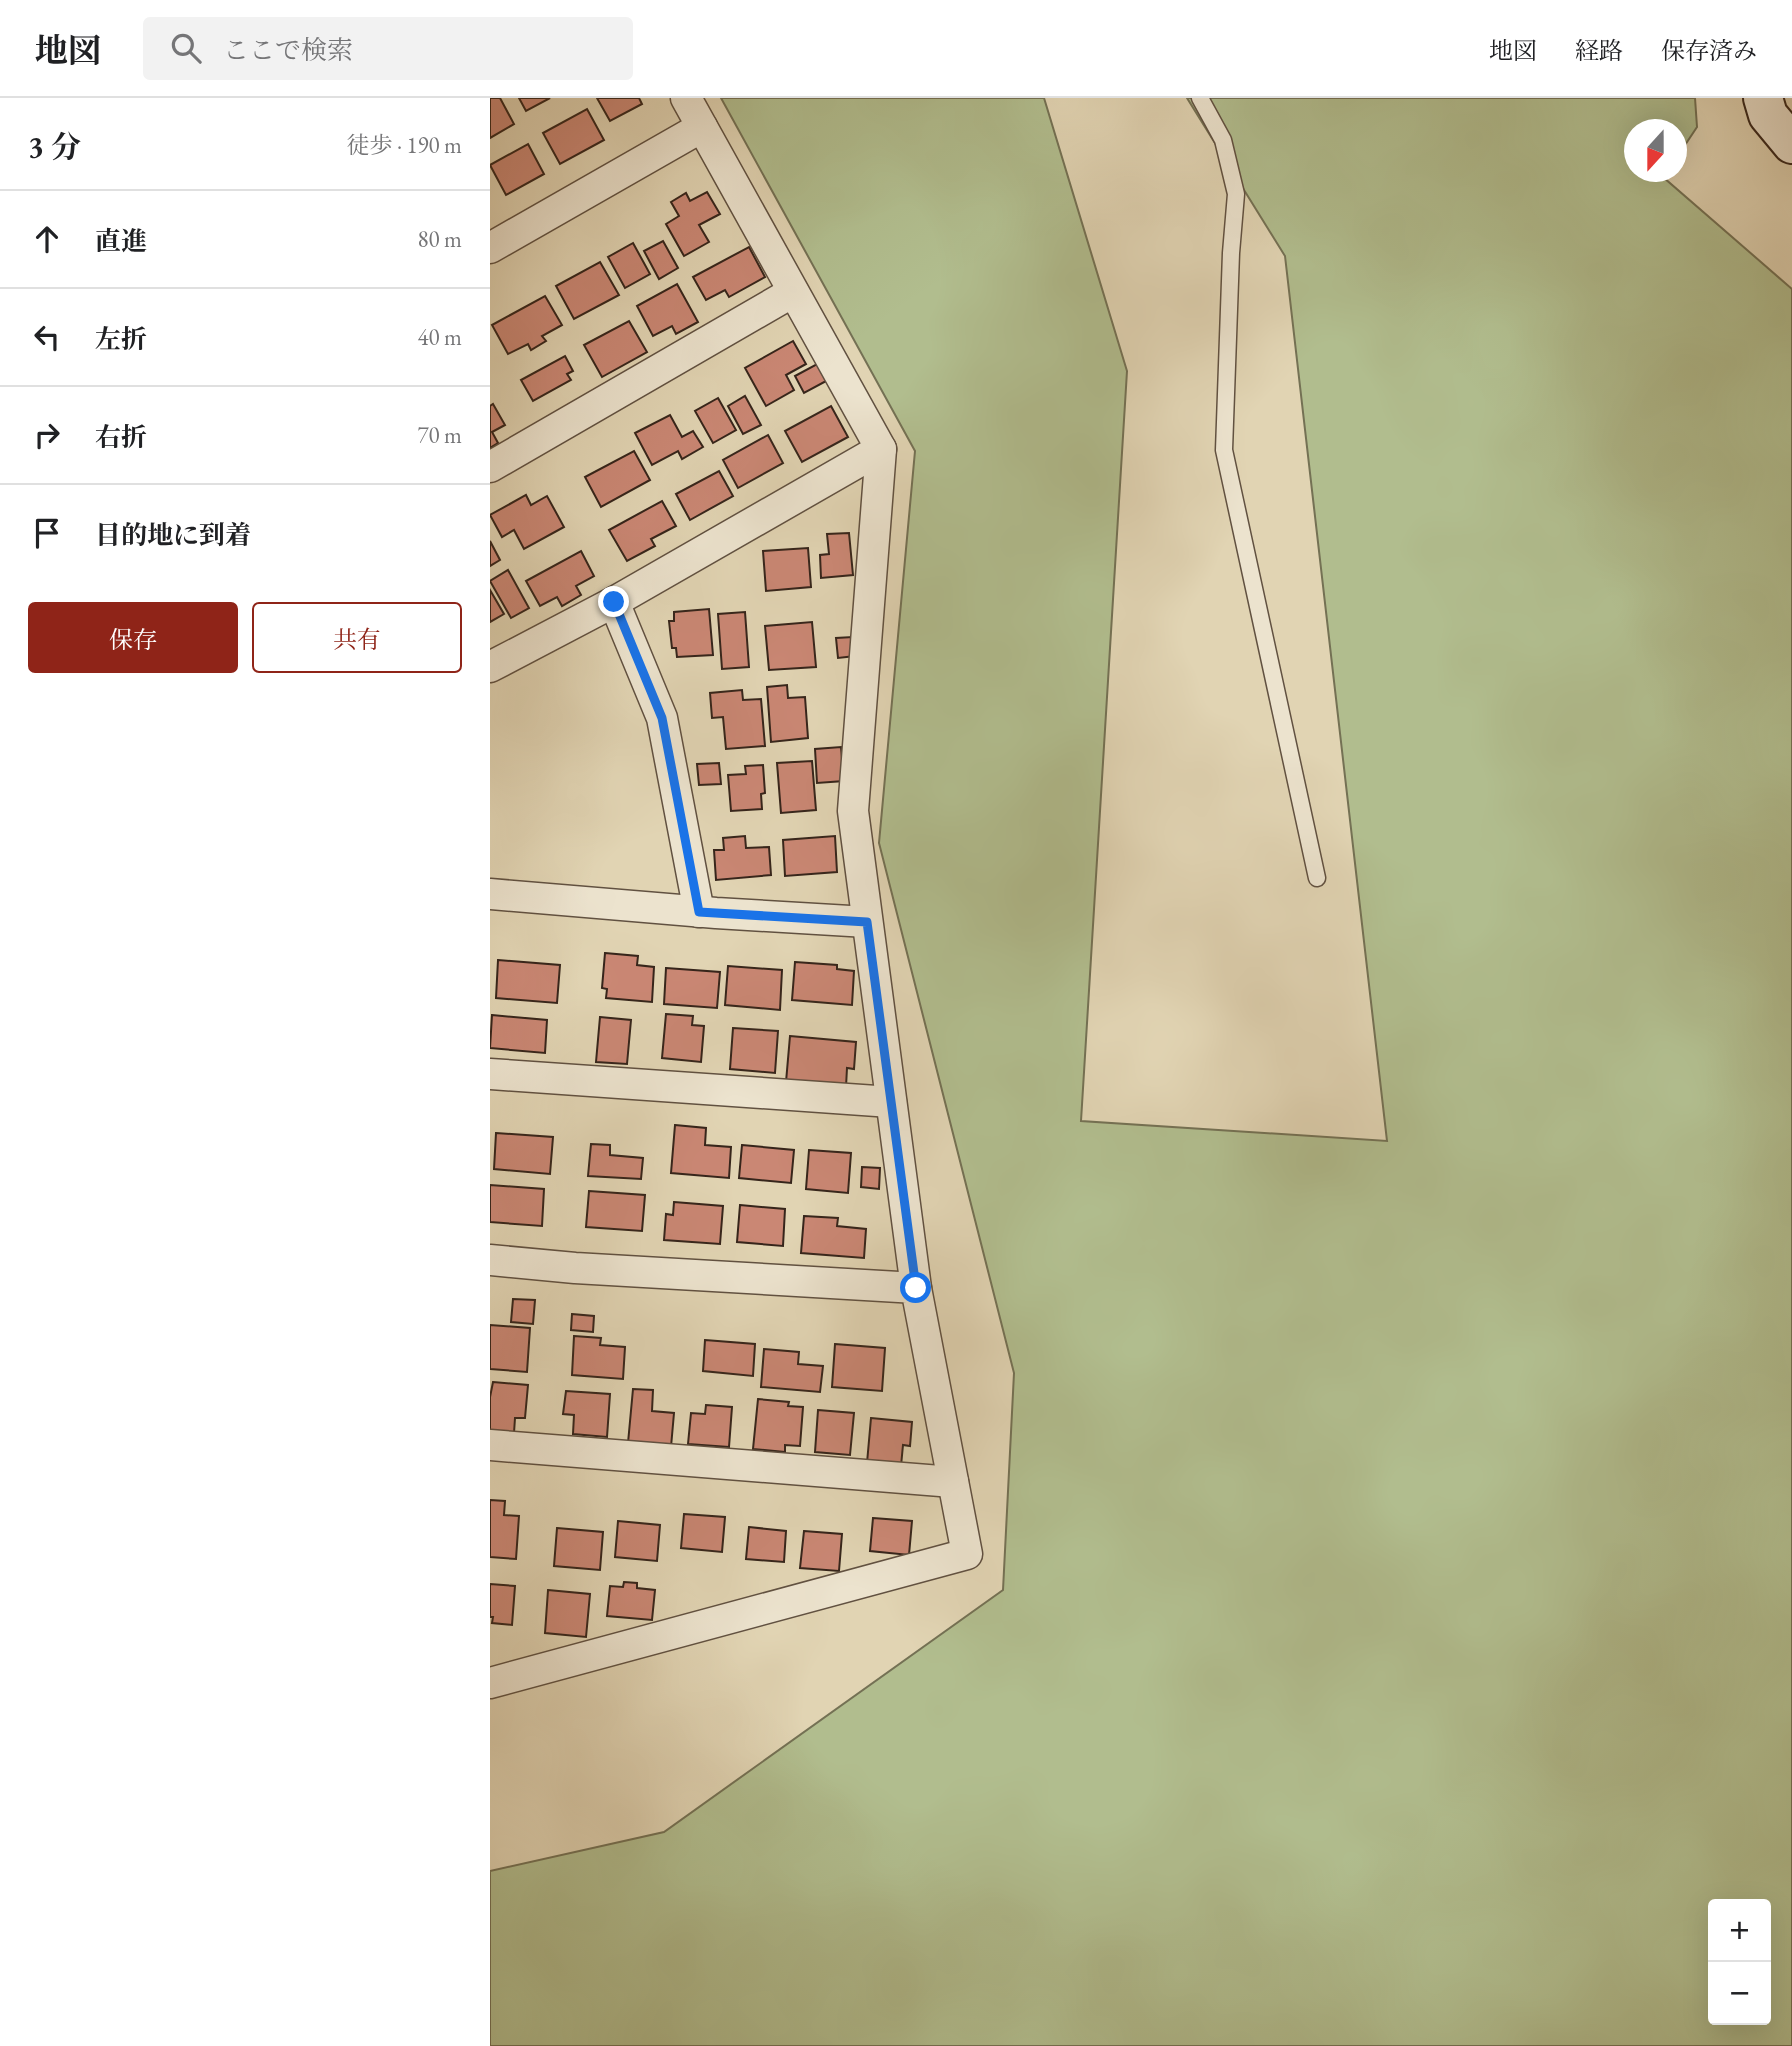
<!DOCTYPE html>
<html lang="ja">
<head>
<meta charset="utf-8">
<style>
  :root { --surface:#fff; --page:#f2f2f2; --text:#202124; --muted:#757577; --line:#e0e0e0; --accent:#8f2418 }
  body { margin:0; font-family:"EB Garamond","Noto Serif JP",serif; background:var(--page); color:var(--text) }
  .controls { position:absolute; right:21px; bottom:21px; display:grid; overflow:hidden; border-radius:7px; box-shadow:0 7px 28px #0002 }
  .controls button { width:63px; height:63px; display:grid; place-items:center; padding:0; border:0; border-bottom:2px solid var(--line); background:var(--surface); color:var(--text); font:35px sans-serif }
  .compass { position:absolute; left:1134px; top:21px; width:63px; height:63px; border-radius:50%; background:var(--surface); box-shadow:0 7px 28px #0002; rotate:201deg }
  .stop { position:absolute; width:21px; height:21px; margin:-16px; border:5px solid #1a73e8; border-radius:50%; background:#fff }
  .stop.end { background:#1a73e8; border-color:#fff; box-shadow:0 2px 7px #0008 }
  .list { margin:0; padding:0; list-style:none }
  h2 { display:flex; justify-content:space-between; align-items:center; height:91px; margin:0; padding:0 28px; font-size:30px }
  h2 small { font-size:23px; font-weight:400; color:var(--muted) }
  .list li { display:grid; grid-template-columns:46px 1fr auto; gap:21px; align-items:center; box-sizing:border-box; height:98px; padding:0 28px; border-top:2px solid var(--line) }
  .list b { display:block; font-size:26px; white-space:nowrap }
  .list em { font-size:23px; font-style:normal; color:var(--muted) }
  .actions { display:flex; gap:14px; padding:21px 28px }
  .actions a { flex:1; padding:16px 0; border:2px solid var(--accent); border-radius:7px; text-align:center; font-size:24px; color:var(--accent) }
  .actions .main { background:var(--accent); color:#fff }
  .icon { flex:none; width:38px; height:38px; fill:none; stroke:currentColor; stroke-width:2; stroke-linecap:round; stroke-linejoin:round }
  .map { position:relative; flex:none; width:1302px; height:1948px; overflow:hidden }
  header { display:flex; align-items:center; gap:42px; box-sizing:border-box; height:98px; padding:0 35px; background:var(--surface); border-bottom:2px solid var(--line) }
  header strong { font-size:33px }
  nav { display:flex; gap:38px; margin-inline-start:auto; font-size:24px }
  .search { width:490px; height:63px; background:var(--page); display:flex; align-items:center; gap:18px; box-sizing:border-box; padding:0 24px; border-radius:7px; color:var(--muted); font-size:26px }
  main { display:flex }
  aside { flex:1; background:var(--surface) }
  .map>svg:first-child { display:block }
  .green { fill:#b1bd8e; stroke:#747154; stroke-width:2; fill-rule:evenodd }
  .building { fill:#ca8774; stroke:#36251b; stroke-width:2 }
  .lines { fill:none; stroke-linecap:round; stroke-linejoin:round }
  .lane-casing { stroke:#615141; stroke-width:19 }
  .street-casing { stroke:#615141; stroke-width:33 }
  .secondary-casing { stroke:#36251b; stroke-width:42 }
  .lane { stroke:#ece3ce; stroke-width:16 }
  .street { stroke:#ece3ce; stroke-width:30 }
  .secondary { stroke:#ece3ce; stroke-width:38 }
  .route { stroke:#1a73e8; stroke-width:9 }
</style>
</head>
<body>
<header>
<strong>地図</strong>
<div class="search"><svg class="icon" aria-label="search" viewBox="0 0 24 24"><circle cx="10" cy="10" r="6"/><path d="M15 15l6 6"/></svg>ここで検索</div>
<nav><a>地図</a><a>経路</a><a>保存済み</a></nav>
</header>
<main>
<aside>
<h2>3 分<small>徒歩 · 190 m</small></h2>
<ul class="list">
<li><svg class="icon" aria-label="ahead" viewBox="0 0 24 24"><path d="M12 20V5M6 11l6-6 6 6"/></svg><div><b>直進</b></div><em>80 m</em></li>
<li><svg class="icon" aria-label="left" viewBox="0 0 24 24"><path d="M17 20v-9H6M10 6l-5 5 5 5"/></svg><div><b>左折</b></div><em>40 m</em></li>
<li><svg class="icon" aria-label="right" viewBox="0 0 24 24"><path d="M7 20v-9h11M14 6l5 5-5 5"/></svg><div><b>右折</b></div><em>70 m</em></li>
<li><svg class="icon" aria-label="arrive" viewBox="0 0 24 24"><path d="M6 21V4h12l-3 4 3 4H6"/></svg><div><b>目的地に到着</b></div></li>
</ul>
<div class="actions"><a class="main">保存</a><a>共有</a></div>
</aside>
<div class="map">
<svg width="1302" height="1948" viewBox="0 0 1302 1948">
  <rect width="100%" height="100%" fill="#e1d4b3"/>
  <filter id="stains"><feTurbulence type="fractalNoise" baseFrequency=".00286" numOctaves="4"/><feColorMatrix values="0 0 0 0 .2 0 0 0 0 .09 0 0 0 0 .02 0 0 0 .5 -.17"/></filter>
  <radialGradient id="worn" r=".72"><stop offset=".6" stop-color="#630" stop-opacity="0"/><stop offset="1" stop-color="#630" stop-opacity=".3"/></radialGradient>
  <!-- green -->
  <path class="green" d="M231,0H554L637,273L591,1023L897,1043L795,158L697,0H1205L1207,29L1187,59L1186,32H1144V74H1177L1173,79L1302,191V1948H0V1773L174,1734L513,1492L524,1275L389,745L425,353ZM1223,1806H1276V1922H1223Z"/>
  <!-- building -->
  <g class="building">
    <path d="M0,0H10L24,26L0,40Z"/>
    <path d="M29,0H60L36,13Z"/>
    <path d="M107,0H149L152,6L120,23Z"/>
    <path d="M97,11L114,42L70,66L53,35Z"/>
    <path d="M38,46L54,76L16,97L0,67Z"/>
    <path d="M217,94L230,116L209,127L219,144L194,158L176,126L189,118L181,104L196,95L200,103Z"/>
    <path d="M173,143L188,170L169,181L154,153Z"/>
    <path d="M143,145L160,176L135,190L118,159Z"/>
    <path d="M259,149L275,179L239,199L235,192L216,202L203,179Z"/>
    <path d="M110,164L129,197L84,221L66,188Z"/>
    <path d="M187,186L208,224L186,236L182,228L163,238L147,208Z"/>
    <path d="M55,198L72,227L52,238L56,243L41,252L38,246L18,256L2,227Z"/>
    <path d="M139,223L157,254L112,279L94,247Z"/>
    <path d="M303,243L316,266L296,277L304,292L276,308L255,270Z"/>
    <path d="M75,258L83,273L77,276L81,282L43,303L31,282Z"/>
    <path d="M329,265L338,282L314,295L305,278Z"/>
    <path d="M255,298L271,327L253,336L238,308Z"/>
    <path d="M228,300L246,332L223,345L205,313Z"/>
    <path d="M3,306L15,327L2,334L8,345L0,350V308Z"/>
    <path d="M341,308L358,339L312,364L295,333Z"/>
    <path d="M180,317L192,339L203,333L213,349L192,361L188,353L162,367L145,335Z"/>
    <path d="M278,337L293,365L248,390L233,362Z"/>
    <path d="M144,353L160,382L111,409L95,379Z"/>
    <path d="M229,373L243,398L200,422L186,396Z"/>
    <path d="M36,397L41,407L57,398L74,429L34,451L24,432L12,439L0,417Z"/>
    <path d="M172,403L186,428L161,441L165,448L137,463L119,432Z"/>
    <path d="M359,435L363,477L331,480L330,457L339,456L337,436Z"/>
    <path d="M0,443L10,462L0,468Z"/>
    <path d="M318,450L321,489L276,493L273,453Z"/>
    <path d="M91,453L104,478L86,488L91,497L72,508L67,499L50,508L36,483Z"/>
    <path d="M18,472L39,510L21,520L0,483Z"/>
    <path d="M0,492L14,516L0,524Z"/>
    <path d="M219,511L223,557L187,559L186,550H182L179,523H184V514Z"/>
    <path d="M255,514L259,569L232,571L228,516Z"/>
    <path d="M322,524L326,569L279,572L275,528Z"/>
    <path d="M363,539L365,558L348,560L346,540Z"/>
    <path d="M297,587L298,600L315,599L318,640L281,644L277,589Z"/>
    <path d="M252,592L253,602L271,601L275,648L236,651L233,619L222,620L220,595Z"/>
    <path d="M351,649L354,683L327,685L325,651Z"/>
    <path d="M322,663L326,712L291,715L287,665Z"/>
    <path d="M229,665L231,686L209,687L207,666Z"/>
    <path d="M273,667L275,695L271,696L272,711L241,713L238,677L256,676L255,668Z"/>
    <path d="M255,738L256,750L279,749L281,777L226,782L224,752H234L233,740Z"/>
    <path d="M345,738L347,774L295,778L293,742Z"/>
    <path d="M115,855L148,858L147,867L164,869L162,904L116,900L117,891L112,890Z"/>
    <path d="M8,862L70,867L67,905L6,900Z"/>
    <path d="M305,864L347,867V871L364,873L362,907L302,902Z"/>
    <path d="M238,868L292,872L290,912L235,907Z"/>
    <path d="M176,870L230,874L227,910L174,906Z"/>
    <path d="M176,916L203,918L202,927L214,928L211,964L172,960Z"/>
    <path d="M2,917L57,922L55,955L0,950Z"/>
    <path d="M110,919L141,922L137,966L106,964Z"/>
    <path d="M243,930L288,933L285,975L240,971Z"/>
    <path d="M300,938L366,944L364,971L357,970L356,989L296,984Z"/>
    <path d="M185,1027L216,1030L215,1047L241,1049L239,1080L181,1075Z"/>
    <path d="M6,1035L63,1039L60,1076L4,1071Z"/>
    <path d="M101,1046L120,1047V1057L153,1060L151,1081L98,1078Z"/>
    <path d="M252,1047L304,1052L301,1085L249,1080Z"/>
    <path d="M319,1052L361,1055L358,1095L316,1091Z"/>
    <path d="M372,1069L390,1070L389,1091L371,1089Z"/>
    <path d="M0,1087L54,1091L52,1128L0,1124Z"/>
    <path d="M99,1093L155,1097L152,1133L96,1129Z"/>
    <path d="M184,1104L233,1108L230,1146L174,1142L176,1116L183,1117Z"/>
    <path d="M250,1107L295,1111L293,1148L247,1144Z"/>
    <path d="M314,1118L348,1120L347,1128L376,1131L374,1160L311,1155Z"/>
    <path d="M23,1201L45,1202L43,1226L21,1224Z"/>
    <path d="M82,1216L104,1218L103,1234L81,1232Z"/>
    <path d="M0,1227L40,1230L37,1274L0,1271Z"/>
    <path d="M84,1238L111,1240L110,1247L135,1249L133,1281L82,1277Z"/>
    <path d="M215,1242L265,1246L263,1278L213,1273Z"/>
    <path d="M345,1246L395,1250L392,1293L342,1289Z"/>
    <path d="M274,1251L309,1254L308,1266L333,1268L330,1294L271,1289Z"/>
    <path d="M3,1284L38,1287L35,1320H25L24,1335L0,1334V1299Z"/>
    <path d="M143,1291L163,1292L162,1313L184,1315L181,1349L138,1345Z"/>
    <path d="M76,1293L120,1296L117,1339L83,1336L84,1317L73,1316Z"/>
    <path d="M268,1301L299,1304L298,1308L313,1309L310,1348L295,1347V1354L263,1351Z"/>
    <path d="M216,1307L242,1309L239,1349L198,1346L201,1315L215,1316Z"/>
    <path d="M328,1312L364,1315L360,1357L325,1354Z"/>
    <path d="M381,1320L422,1324L420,1348L413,1347L411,1368L377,1365Z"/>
    <path d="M0,1402L15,1403L14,1417L29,1418L26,1461L0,1459Z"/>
    <path d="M194,1416L235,1419L232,1454L191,1450Z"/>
    <path d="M383,1420L422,1423L419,1457L380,1453Z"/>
    <path d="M128,1423L170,1427L167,1463L125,1459Z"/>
    <path d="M259,1429L296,1433L294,1464L256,1461Z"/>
    <path d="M67,1430L113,1434L110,1472L64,1468Z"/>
    <path d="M314,1433L352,1436L349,1473L310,1470Z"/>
    <path d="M134,1484L147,1485V1490L165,1492L162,1522L117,1518L120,1488L133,1489Z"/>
    <path d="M0,1486L25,1488L22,1527L2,1525L3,1519H0Z"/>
    <path d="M58,1492L100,1496L96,1539L55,1535Z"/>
  </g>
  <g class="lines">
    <!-- lane casing -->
    <g class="lane-casing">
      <path id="lane" d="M710,0L733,42L746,96L741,155L734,352L827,780"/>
    </g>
    <!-- street casing -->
    <g class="street-casing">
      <g id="street">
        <path d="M196,0L391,351L363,713L426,1190"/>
        <path d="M0,150L212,29"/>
        <path d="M0,369L303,194"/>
        <path d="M124,504L172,620L209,814"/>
        <path d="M0,569L124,504L391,351"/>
        <path d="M0,796L226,815L377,824"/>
        <path d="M0,976L401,1004"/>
        <path d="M0,1162L85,1170L426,1190L477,1456L0,1585"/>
        <path d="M0,1347L463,1384"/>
      </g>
    </g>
    <!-- secondary casing -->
    <g class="secondary-casing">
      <path id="secondary" d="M1273,0L1278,17L1302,46"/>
    </g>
    <!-- lane -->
    <use href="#lane" class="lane"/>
    <!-- street -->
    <use href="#street" class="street"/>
    <!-- secondary -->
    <use href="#secondary" class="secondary"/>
  </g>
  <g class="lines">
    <!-- route -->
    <path class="route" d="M124,504L172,620L209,814L377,824L426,1190"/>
  </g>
  <rect width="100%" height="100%" filter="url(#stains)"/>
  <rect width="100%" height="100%" fill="url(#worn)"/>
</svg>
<div class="controls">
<button>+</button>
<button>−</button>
</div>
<svg class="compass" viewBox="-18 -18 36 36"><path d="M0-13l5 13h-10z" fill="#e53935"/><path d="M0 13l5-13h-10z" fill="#757577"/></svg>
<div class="stop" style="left:426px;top:1190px"></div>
<div class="stop end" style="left:124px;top:504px"></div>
</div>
</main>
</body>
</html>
